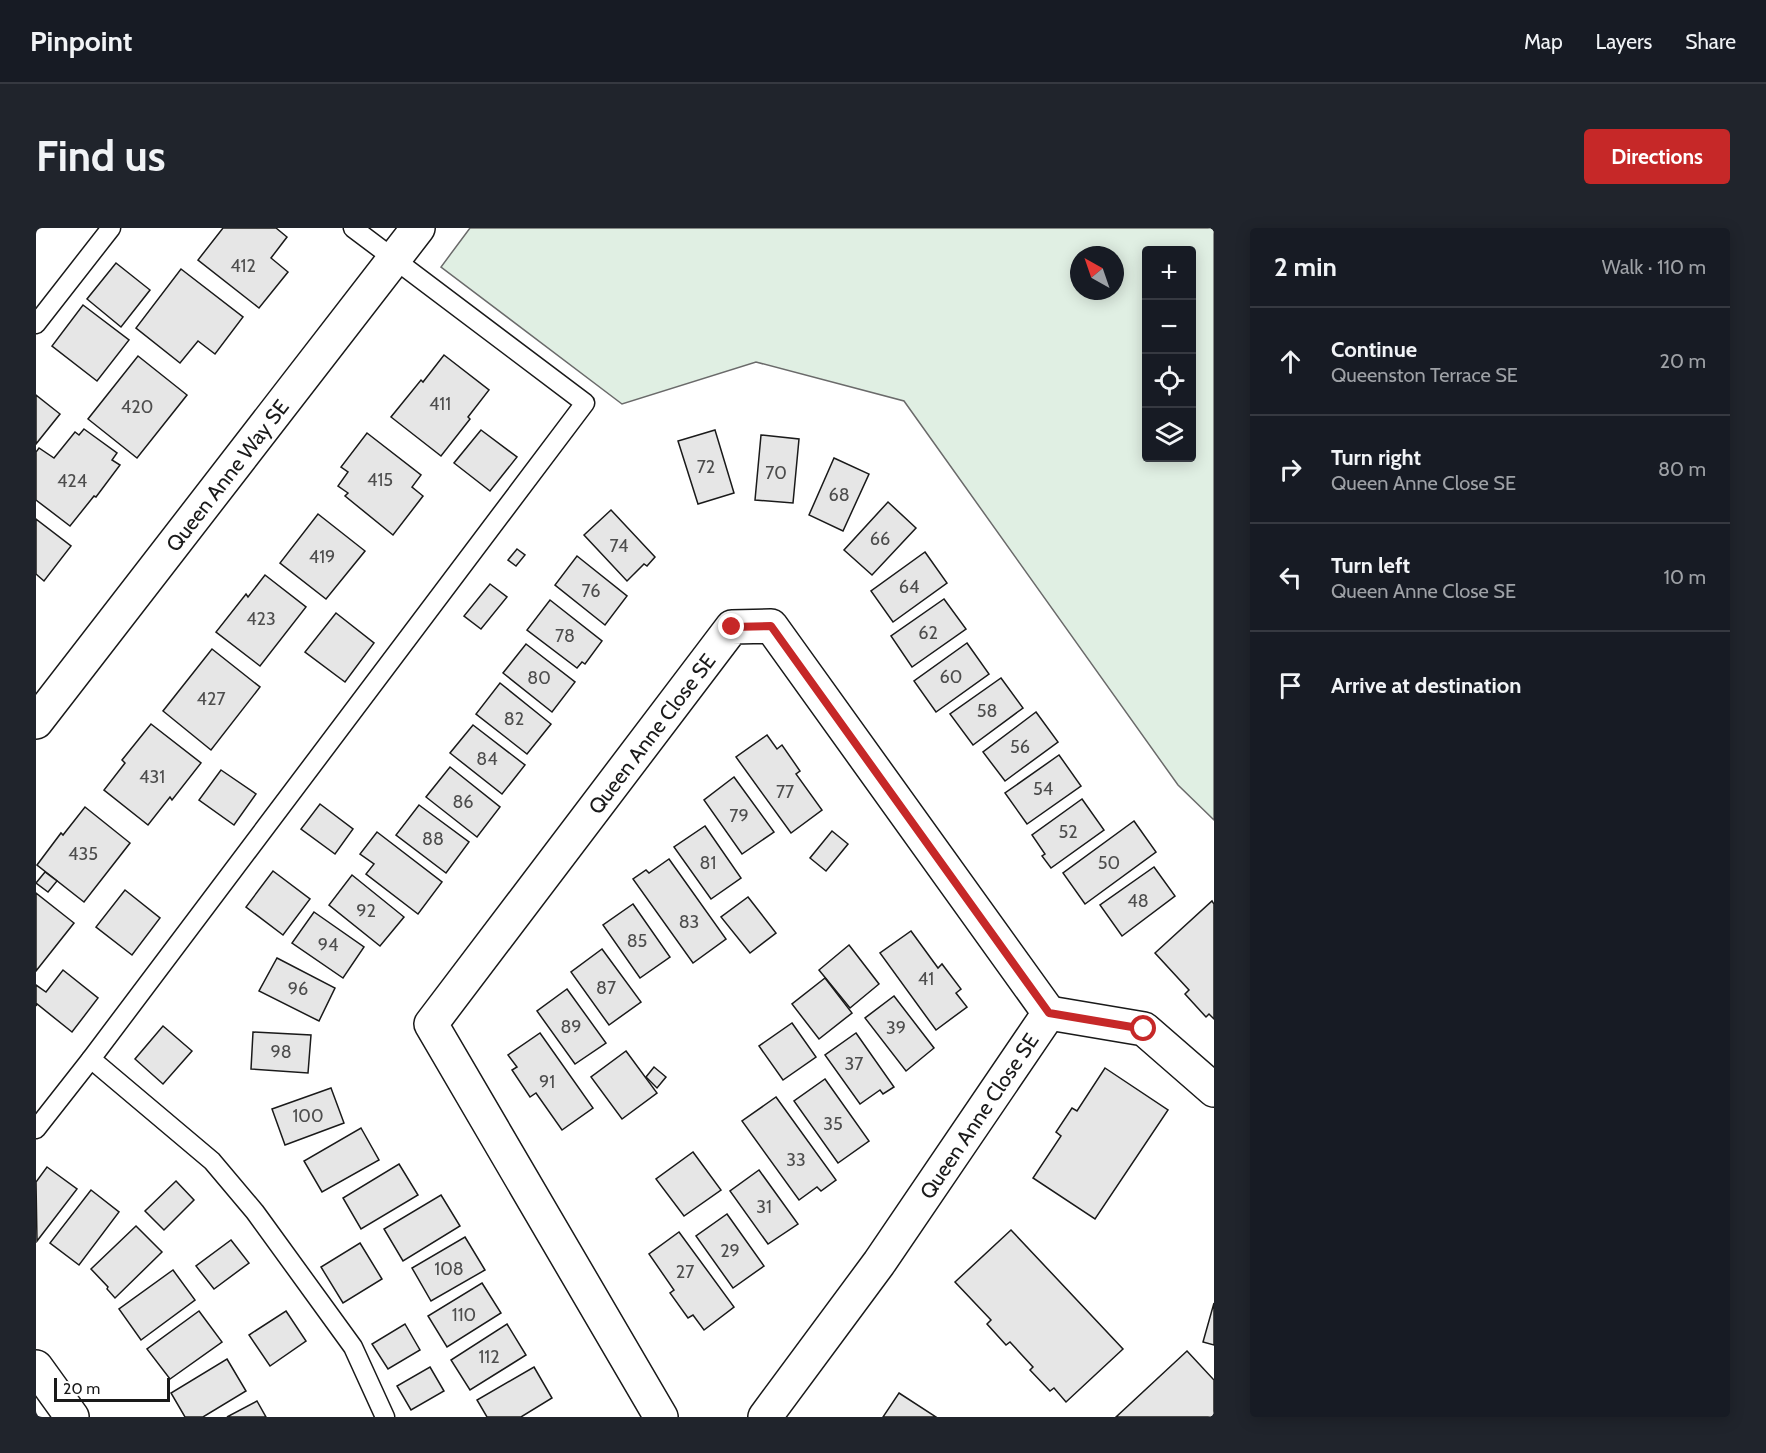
<!DOCTYPE html>
<html lang="en">
<head>
<meta charset="utf-8">
<style>
  :root { --surface:#171b24; --page:#20242c; --text:#f1f3f6; --muted:#9ea1a6; --line:#363941; --accent:#c62828 }
  body { margin:0; font-family:Cabin,sans-serif; background:var(--page); color:var(--text) }
  .controls { position:absolute; right:18px; top:18px; display:grid; overflow:hidden; border-radius:6px; box-shadow:0 3px 15px #0003 }
  .controls button { width:54px; height:54px; display:grid; place-items:center; padding:0; border:0; border-bottom:2px solid var(--line); background:var(--surface); color:var(--text); font:30px sans-serif }
  .compass { position:absolute; left:1034px; top:18px; width:54px; height:54px; border-radius:50%; background:var(--surface); box-shadow:0 3px 15px #0003; rotate:320deg }
  .scale { position:absolute; left:18px; bottom:15px; width:116px; box-sizing:border-box; padding-left:6px; border:3px solid #1a1a1a; border-top:0; font-size:16px; line-height:21px; white-space:nowrap; color:#1a1a1a; -webkit-text-stroke:4px #fff; paint-order:stroke }
  .stop { position:absolute; width:18px; height:18px; margin:-14px; border:4px solid #c62828; border-radius:50%; background:#fff }
  .stop.end { background:#c62828; border-color:#fff; box-shadow:0 2px 6px #0008 }
  .list { margin:0; padding:0; list-style:none }
  h2 { display:flex; justify-content:space-between; align-items:center; height:78px; margin:0; padding:0 24px; font-size:26px }
  h2 small { font-size:20px; font-weight:400; color:var(--muted) }
  .list li { display:grid; grid-template-columns:39px 1fr auto; gap:18px; align-items:center; box-sizing:border-box; height:108px; padding:0 24px; border-top:2px solid var(--line) }
  .list b { display:block; font-size:22px; white-space:nowrap }
  .list p { margin:0; font-size:20px; white-space:nowrap; color:var(--muted) }
  .list em { font-size:20px; font-style:normal; color:var(--muted) }
  .icon { flex:none; width:33px; height:33px; fill:none; stroke:currentColor; stroke-width:2; stroke-linecap:round; stroke-linejoin:round }
  .map { position:relative; flex:none; width:1178px; height:1189px; overflow:hidden; border-radius:6px }
  header { display:flex; align-items:center; gap:36px; box-sizing:border-box; height:84px; padding:0 30px; background:var(--surface); border-bottom:2px solid var(--line) }
  header strong { font-size:28px }
  nav { display:flex; gap:33px; margin-inline-start:auto; font-size:21px }
  .intro { display:flex; align-items:center; justify-content:space-between; box-sizing:border-box; height:144px; padding:0 36px }
  h1 { margin:0; font-size:42px }
  .button { padding:15px 27px; border-radius:6px; background:var(--accent); color:#fff; font-size:21px; font-weight:700 }
  main { display:flex; gap:36px; padding:0 36px }
  aside { flex:1; background:var(--surface); border-radius:6px; box-shadow:0 3px 15px #0003 }
  .map>svg:first-child { display:block }
  .green { fill:#e0efe3; stroke:#6a6a6a; stroke-width:1.5; fill-rule:evenodd }
  .building { fill:#e6e6e6; stroke:#1a1a1a; stroke-width:1.5 }
  .lines { fill:none; stroke-linecap:round; stroke-linejoin:round }
  .lane-casing { stroke:#1a1a1a; stroke-width:21 }
  .street-casing { stroke:#1a1a1a; stroke-width:36 }
  .secondary-casing { stroke:#1a1a1a; stroke-width:36 }
  .lane { stroke:#fff; stroke-width:18 }
  .street { stroke:#fff; stroke-width:33 }
  .secondary { stroke:#fff; stroke-width:33 }
  .route { stroke:#c62828; stroke-width:8 }
  .labels { text-anchor:middle; dominant-baseline:central; stroke-width:4.5; stroke-linejoin:round; paint-order:stroke }
  .number-label { font-size:18px; fill:#4d4d4d }
  .street-label { font-size:21px; fill:#1a1a1a; stroke:#fff }
</style>
</head>
<body>
<header>
<strong>Pinpoint</strong>
<nav><a>Map</a><a>Layers</a><a>Share</a></nav>
</header>
<div class="intro"><h1>Find us</h1><a class="button">Directions</a></div>
<main>
<div class="map">
<svg width="1178" height="1189" viewBox="0 0 1178 1189">
  <rect width="100%" height="100%" fill="#fff"/>
  <!-- green -->
  <path class="green" d="M434,0H1178V592L1142,557L868,173L720,134L586,176L405,39ZM1110,22H1156V230H1110ZM1043,27H1079V63H1043Z"/>
  <!-- building -->
  <g class="building">
    <path d="M187,0H240L251,9L235,30L252,44L223,80L162,32Z"/>
    <path d="M80,35L114,62L85,99L51,71Z"/>
    <path d="M145,41L207,89L179,126L162,113L144,135L100,100Z"/>
    <path d="M47,77L93,112L61,153L16,118Z"/>
    <path d="M408,127L453,162L432,189L434,191L405,228L355,189L385,152L387,154Z"/>
    <path d="M102,128L151,167L101,230L52,191Z"/>
    <path d="M0,167L24,186L0,216Z"/>
    <path d="M48,201L81,225L76,232L84,237L60,269L58,268L34,298L0,272V224L3,220L18,230L39,204L43,207Z"/>
    <path d="M445,202L481,229L454,263L418,235Z"/>
    <path d="M679,202L698,265L662,276L642,213Z"/>
    <path d="M331,205L385,247L376,259L387,268L357,307L309,268L312,265L302,258L312,244L305,239Z"/>
    <path d="M725,207L763,211L757,275L719,272Z"/>
    <path d="M798,230L833,246L807,303L773,287Z"/>
    <path d="M852,274L880,300L836,347L808,322Z"/>
    <path d="M575,282L619,329L611,338L608,336L591,353L548,307Z"/>
    <path d="M282,286L329,323L290,371L244,335Z"/>
    <path d="M0,291L35,318L8,353L0,346Z"/>
    <path d="M481,321L489,327L480,338L472,332Z"/>
    <path d="M889,324L911,355L857,394L835,363Z"/>
    <path d="M541,328L591,368L569,397L519,357Z"/>
    <path d="M229,347L270,379L224,438L180,404L210,366L212,369Z"/>
    <path d="M454,356L471,369L445,401L428,388Z"/>
    <path d="M908,371L930,401L876,439L855,408Z"/>
    <path d="M514,372L566,413L549,436L546,434L541,440L491,402Z"/>
    <path d="M300,385L338,415L309,454L269,424Z"/>
    <path d="M931,415L953,446L900,484L878,453Z"/>
    <path d="M490,416L539,454L516,484L467,445Z"/>
    <path d="M176,421L224,459L175,522L127,483Z"/>
    <path d="M965,450L987,480L937,517L914,486Z"/>
    <path d="M464,455L515,496L491,526L440,486Z"/>
    <path d="M1000,484L1022,514L969,553L947,524Z"/>
    <path d="M115,496L165,535L136,572L134,569L112,597L68,562L89,535L86,532Z"/>
    <path d="M437,497L489,537L466,566L414,525Z"/>
    <path d="M731,507L741,521L746,517L764,543L760,546L786,582L755,605L700,529Z"/>
    <path d="M1023,527L1045,558L991,596L969,565Z"/>
    <path d="M414,539L464,579L441,609L390,569Z"/>
    <path d="M185,542L220,566L198,597L163,572Z"/>
    <path d="M698,549L738,604L706,626L668,572Z"/>
    <path d="M1046,571L1068,602L1015,640L1006,628L1009,626L996,607Z"/>
    <path d="M284,576L317,601L299,626L265,601Z"/>
    <path d="M383,577L433,614L410,645L360,607Z"/>
    <path d="M49,579L94,615L48,674L1,637L25,605L27,607Z"/>
    <path d="M1098,593L1120,624L1049,676L1027,645Z"/>
    <path d="M669,598L705,650L675,671L638,619Z"/>
    <path d="M796,603L812,616L790,643L774,630Z"/>
    <path d="M341,604L406,654L382,686L330,646L338,636L324,626Z"/>
    <path d="M633,631L690,711L657,735L597,651L610,642L613,645Z"/>
    <path d="M1118,639L1139,668L1086,708L1064,677Z"/>
    <path d="M237,643L274,671L247,707L210,679Z"/>
    <path d="M9,644L21,653L12,664L0,655Z"/>
    <path d="M316,647L368,689L344,718L293,677Z"/>
    <path d="M89,662L124,690L96,727L60,699Z"/>
    <path d="M0,665L38,695L0,743Z"/>
    <path d="M712,669L740,705L714,725L685,689Z"/>
    <path d="M1176,673L1178,676V791L1173,786L1170,789L1149,766L1153,762L1119,725Z"/>
    <path d="M597,676L634,729L604,750L567,697Z"/>
    <path d="M278,684L328,719L307,750L256,715Z"/>
    <path d="M875,703L902,740L906,736L925,761L920,765L931,779L900,802L844,725Z"/>
    <path d="M813,717L843,756L814,780L783,742Z"/>
    <path d="M566,721L605,774L573,797L535,744Z"/>
    <path d="M241,730L299,760L283,793L223,763Z"/>
    <path d="M27,742L62,770L36,804L1,776L0,778V757L10,764Z"/>
    <path d="M789,750L816,785L783,811L756,776Z"/>
    <path d="M531,761L570,815L539,836L501,783Z"/>
    <path d="M858,768L898,820L870,843L829,790Z"/>
    <path d="M756,795L780,829L747,852L723,818Z"/>
    <path d="M127,798L156,823L127,856L99,831Z"/>
    <path d="M217,804L275,807L272,845L215,841Z"/>
    <path d="M504,805L557,880L526,902L500,865L494,869L476,842L481,839L472,827Z"/>
    <path d="M820,805L858,859L847,866L844,862L824,876L789,827Z"/>
    <path d="M590,823L621,865L586,891L555,849Z"/>
    <path d="M618,839L630,849L621,860L610,849Z"/>
    <path d="M1069,840L1132,882L1059,991L997,950L1025,908L1020,904L1036,880L1041,883Z"/>
    <path d="M789,851L833,913L802,935L758,873Z"/>
    <path d="M295,860L308,895L249,917L236,881Z"/>
    <path d="M740,869L800,952L785,963L781,959L763,972L706,893Z"/>
    <path d="M325,900L343,932L286,964L268,933Z"/>
    <path d="M657,924L685,962L648,988L620,951Z"/>
    <path d="M363,936L382,967L325,1001L307,970Z"/>
    <path d="M11,939L41,961L1,1013L0,954Z"/>
    <path d="M723,942L762,996L732,1016L694,963Z"/>
    <path d="M140,953L158,972L128,1002L109,983Z"/>
    <path d="M55,962L83,984L43,1037L14,1015Z"/>
    <path d="M405,967L424,998L367,1033L348,1001Z"/>
    <path d="M691,986L728,1038L697,1060L660,1008Z"/>
    <path d="M100,998L126,1024L79,1070L71,1061L72,1059L55,1041Z"/>
    <path d="M975,1002L1087,1121L1030,1174L1018,1160L1014,1163L994,1142L997,1139L974,1114L970,1117L951,1096L955,1092L919,1054Z"/>
    <path d="M643,1004L698,1079L668,1102L657,1087L652,1090L634,1065L638,1062L613,1026Z"/>
    <path d="M429,1009L449,1042L395,1073L376,1040Z"/>
    <path d="M195,1012L213,1035L178,1061L160,1038Z"/>
    <path d="M324,1015L346,1051L307,1075L285,1039Z"/>
    <path d="M137,1042L159,1072L105,1112L83,1081Z"/>
    <path d="M446,1055L465,1085L411,1119L392,1088Z"/>
    <path d="M1178,1075V1117L1167,1114Z"/>
    <path d="M163,1083L186,1114L134,1151L111,1121Z"/>
    <path d="M250,1083L270,1113L234,1138L213,1107Z"/>
    <path d="M369,1096L384,1122L352,1141L336,1116Z"/>
    <path d="M471,1096L490,1127L434,1162L415,1132Z"/>
    <path d="M1151,1123L1178,1152V1189H1080Z"/>
    <path d="M191,1131L210,1163L167,1189H149L135,1165Z"/>
    <path d="M394,1139L408,1163L375,1182L361,1158Z"/>
    <path d="M498,1139L516,1170L485,1189H451L441,1172Z"/>
    <path d="M863,1165L900,1189H847Z"/>
    <path d="M221,1173L230,1189H191Z"/>
  </g>
  <g class="lines">
    <!-- lane casing -->
    <g class="lane-casing">
      <g id="lane">
        <path d="M0,96L75,0"/>
        <path d="M55,831L176,933L219,984L317,1119L349,1189"/>
        <path d="M0,901L55,831L549,175L317,0"/>
      </g>
    </g>
    <!-- street casing -->
    <g class="street-casing">
      <g id="street">
        <path id="s1" d="M0,494L382,0"/>
        <path d="M1013,785L1108,801L1178,862"/>
        <path id="s2" d="M625,1189L395,796L696,399L735,398L1013,785L843,1035L729,1189"/>
      </g>
    </g>
    <!-- secondary casing -->
    <g class="secondary-casing">
      <path id="secondary" d="M0,1139L36,1189"/>
    </g>
    <!-- lane -->
    <use href="#lane" class="lane"/>
    <!-- street -->
    <use href="#street" class="street"/>
    <!-- secondary -->
    <use href="#secondary" class="secondary"/>
  </g>
  <g class="lines">
    <!-- route -->
    <path class="route" d="M696,399L735,398L1013,785L1108,801"/>
  </g>
  <g class="labels">
    <!-- number labels -->
    <g class="number-label">
      <text x="207" y="38">412</text>
      <text x="404" y="176">411</text>
      <text x="101" y="179">420</text>
      <text x="670" y="239">72</text>
      <text x="740" y="245">70</text>
      <text x="344" y="252">415</text>
      <text x="36" y="253">424</text>
      <text x="803" y="267">68</text>
      <text x="844" y="311">66</text>
      <text x="583" y="318">74</text>
      <text x="286" y="329">419</text>
      <text x="873" y="359">64</text>
      <text x="555" y="363">76</text>
      <text x="225" y="391">423</text>
      <text x="892" y="405">62</text>
      <text x="529" y="408">78</text>
      <text x="915" y="449">60</text>
      <text x="503" y="450">80</text>
      <text x="175" y="471">427</text>
      <text x="951" y="483">58</text>
      <text x="478" y="491">82</text>
      <text x="984" y="519">56</text>
      <text x="451" y="531">84</text>
      <text x="116" y="549">431</text>
      <text x="1007" y="561">54</text>
      <text x="749" y="564">77</text>
      <text x="427" y="574">86</text>
      <text x="703" y="588">79</text>
      <text x="1032" y="604">52</text>
      <text x="397" y="611">88</text>
      <text x="47" y="626">435</text>
      <text x="672" y="635">81</text>
      <text x="1073" y="635">50</text>
      <text x="1102" y="673">48</text>
      <text x="330" y="683">92</text>
      <text x="653" y="694">83</text>
      <text x="601" y="713">85</text>
      <text x="292" y="717">94</text>
      <text x="890" y="751">41</text>
      <text x="570" y="760">87</text>
      <text x="262" y="761">96</text>
      <text x="535" y="799">89</text>
      <text x="860" y="800">39</text>
      <text x="245" y="824">98</text>
      <text x="818" y="836">37</text>
      <text x="511" y="854">91</text>
      <text x="272" y="888">100</text>
      <text x="797" y="896">35</text>
      <text x="760" y="932">33</text>
      <text x="728" y="979">31</text>
      <text x="694" y="1023">29</text>
      <text x="413" y="1041">108</text>
      <text x="649" y="1044">27</text>
      <text x="428" y="1087">110</text>
      <text x="453" y="1129">112</text>
    </g>
    <!-- street labels -->
    <g class="street-label">
      <text stroke="none"><textPath href="#s1" startOffset="312">Queen Anne Way SE</textPath></text>
      <text stroke="none"><textPath href="#s2" startOffset="820">Queen Anne Close SE</textPath></text>
      <text transform="translate(943 888) rotate(-56)">Queen Anne Close SE</text>
    </g>
  </g>
</svg>
<div class="controls">
<button>+</button>
<button>−</button>
<button><svg class="icon" aria-label="locate" viewBox="0 0 24 24"><circle cx="12" cy="12" r="6"/><path d="M12 2v4M12 18v4M2 12h4M18 12h4"/></svg></button>
<button><svg class="icon" aria-label="layers" viewBox="0 0 24 24"><path d="M12 4l9 5-9 5-9-5zM3 14l9 5 9-5"/></svg></button>
</div>
<svg class="compass" viewBox="-18 -18 36 36"><path d="M0-13l5 13h-10z" fill="#e53935"/><path d="M0 13l5-13h-10z" fill="#9ea1a6"/></svg>
<div class="scale">20 m</div>
<div class="stop" style="left:1108px;top:801px"></div>
<div class="stop end" style="left:696px;top:399px"></div>
</div>
<aside>
<h2>2 min<small>Walk · 110 m</small></h2>
<ul class="list">
<li><svg class="icon" aria-label="ahead" viewBox="0 0 24 24"><path d="M12 20V5M6 11l6-6 6 6"/></svg><div><b>Continue</b><p>Queenston Terrace SE</p></div><em>20 m</em></li>
<li><svg class="icon" aria-label="right" viewBox="0 0 24 24"><path d="M7 20v-9h11M14 6l5 5-5 5"/></svg><div><b>Turn right</b><p>Queen Anne Close SE</p></div><em>80 m</em></li>
<li><svg class="icon" aria-label="left" viewBox="0 0 24 24"><path d="M17 20v-9H6M10 6l-5 5 5 5"/></svg><div><b>Turn left</b><p>Queen Anne Close SE</p></div><em>10 m</em></li>
<li><svg class="icon" aria-label="arrive" viewBox="0 0 24 24"><path d="M6 21V4h12l-3 4 3 4H6"/></svg><div><b>Arrive at destination</b></div></li>
</ul>
</aside>
</main>
</body>
</html>
